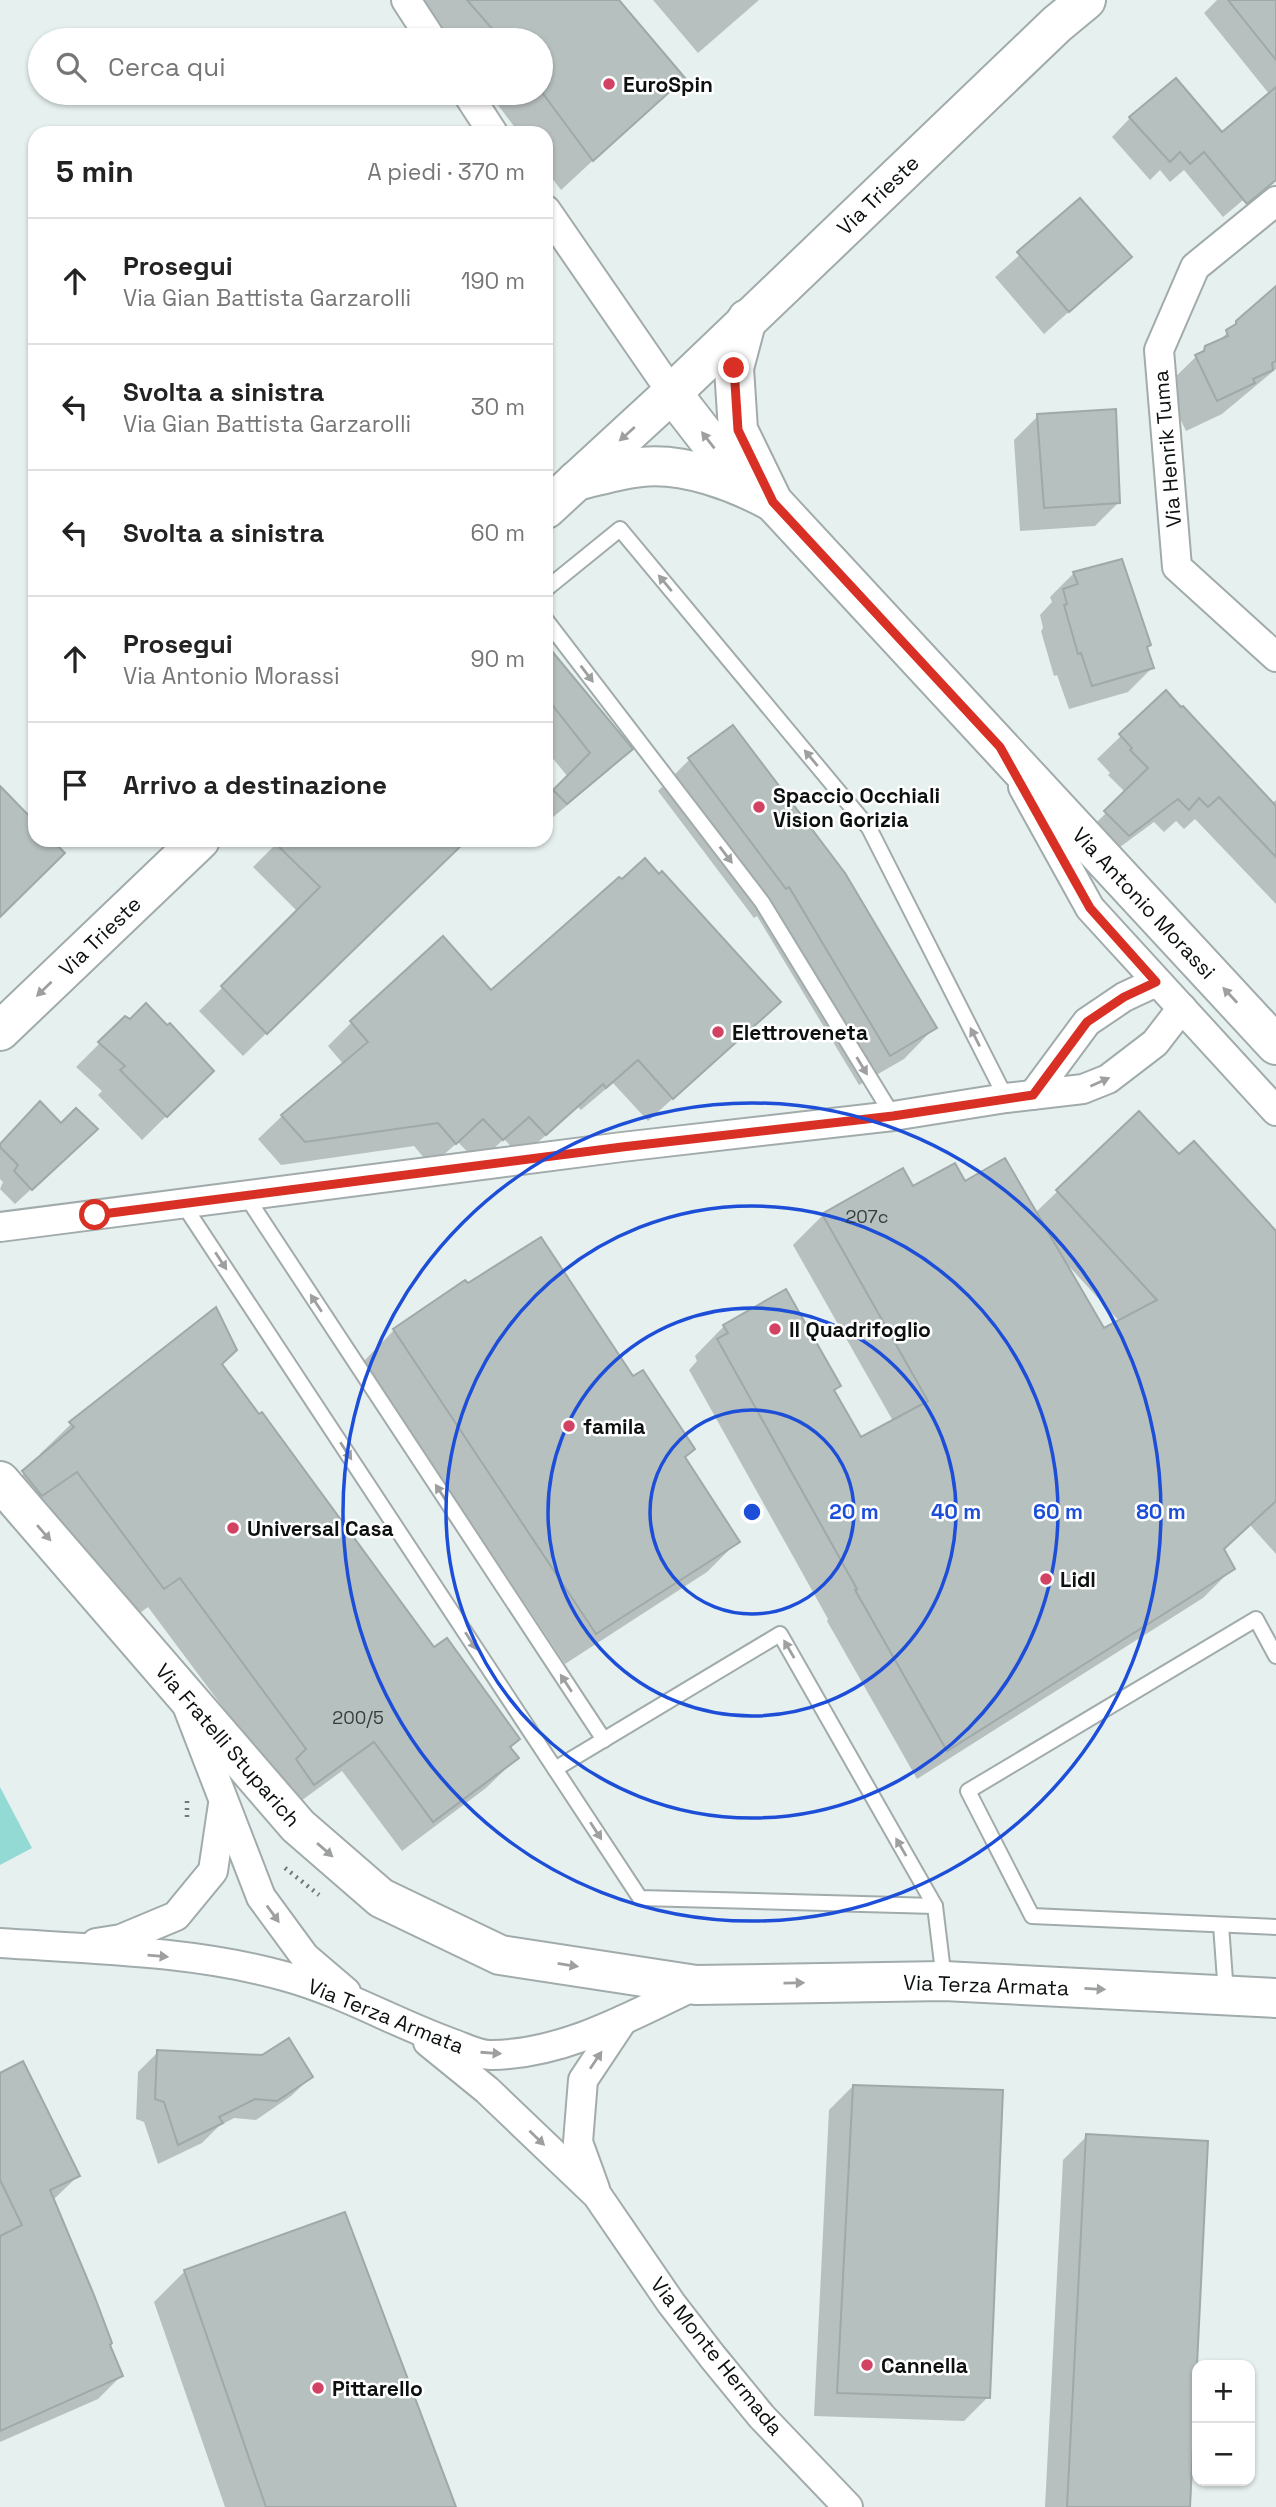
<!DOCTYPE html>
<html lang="it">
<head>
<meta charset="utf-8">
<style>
  :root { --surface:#fff; --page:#f2f2f2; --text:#222; --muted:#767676; --line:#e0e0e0 }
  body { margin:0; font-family:"Space Grotesk",sans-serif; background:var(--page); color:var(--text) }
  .controls { position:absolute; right:21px; bottom:21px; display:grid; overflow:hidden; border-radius:14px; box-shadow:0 2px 5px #0004 }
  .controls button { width:63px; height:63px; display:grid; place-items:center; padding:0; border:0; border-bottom:2px solid var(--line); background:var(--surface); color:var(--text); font:35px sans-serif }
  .stop { position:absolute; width:21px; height:21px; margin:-16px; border:5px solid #d93025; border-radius:50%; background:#fff }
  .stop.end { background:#d93025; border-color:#fff; box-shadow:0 2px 7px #0008 }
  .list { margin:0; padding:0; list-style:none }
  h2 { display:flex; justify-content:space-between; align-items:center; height:91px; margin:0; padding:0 28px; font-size:30px }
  h2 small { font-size:23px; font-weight:400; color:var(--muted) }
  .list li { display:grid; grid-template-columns:46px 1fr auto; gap:21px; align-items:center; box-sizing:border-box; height:126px; padding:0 28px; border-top:2px solid var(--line) }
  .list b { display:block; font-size:26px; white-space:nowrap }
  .list p { margin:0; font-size:23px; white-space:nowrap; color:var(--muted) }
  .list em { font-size:23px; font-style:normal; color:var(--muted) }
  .icon { flex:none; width:38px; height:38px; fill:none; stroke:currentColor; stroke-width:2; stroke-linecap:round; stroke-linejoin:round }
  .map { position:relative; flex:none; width:1276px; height:2507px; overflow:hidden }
  .search { position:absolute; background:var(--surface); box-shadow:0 2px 5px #0004; left:28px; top:28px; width:525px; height:77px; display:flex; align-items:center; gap:18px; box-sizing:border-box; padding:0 24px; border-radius:38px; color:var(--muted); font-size:26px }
  .panel { position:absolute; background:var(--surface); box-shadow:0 2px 5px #0004; left:28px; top:126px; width:525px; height:721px; border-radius:21px }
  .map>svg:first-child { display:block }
  .green { fill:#93dad5 }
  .shadow { fill:#0003; fill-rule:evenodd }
  .building { fill:#b6c0bf; stroke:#9fa9a8; stroke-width:2 }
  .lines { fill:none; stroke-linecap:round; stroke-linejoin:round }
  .lane-casing { stroke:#a2abab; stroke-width:18 }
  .street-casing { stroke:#a2abab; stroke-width:32 }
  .primary-casing { stroke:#a2abab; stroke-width:42 }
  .path { stroke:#717877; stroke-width:4.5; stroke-dasharray:2 5; stroke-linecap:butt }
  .lane { stroke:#fff; stroke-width:14 }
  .street { stroke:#fff; stroke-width:28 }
  .primary { stroke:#fff; stroke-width:38 }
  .oneway { fill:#9e9f9f }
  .route { stroke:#d93025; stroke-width:9 }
  .ring { fill:none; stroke:#1d4ed8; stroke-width:3.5 }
  .poi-dot { fill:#d24263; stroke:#fff; stroke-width:2.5 }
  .labels { text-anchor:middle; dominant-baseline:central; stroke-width:5; stroke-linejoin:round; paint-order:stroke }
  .number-label { font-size:18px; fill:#363c3b }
  .poi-label { font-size:21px; font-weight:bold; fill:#0c100f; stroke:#fff; text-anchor:start }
  .street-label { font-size:21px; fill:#0c100f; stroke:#fff }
  .centre { fill:#1d4ed8; stroke:#fff; stroke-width:3.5 }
  .ring-label { font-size:21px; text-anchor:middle; font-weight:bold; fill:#1d4ed8; stroke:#fff; stroke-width:5; stroke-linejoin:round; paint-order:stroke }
</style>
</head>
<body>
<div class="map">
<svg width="1276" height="2507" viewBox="0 0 1276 2507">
  <rect width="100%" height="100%" fill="#e6f0ef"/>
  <!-- green -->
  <path class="green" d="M0,1787L32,1848L0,1865Z"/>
  <!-- shadow -->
  <g class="shadow">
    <path d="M409,0H617L682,78L561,190L546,170V133H519L489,93H541V40H444Z"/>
    <path d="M653,0H759L698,53Z"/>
    <path d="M1217,0H1276V172L1223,217L1184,170L1170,182L1160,170L1150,180L1112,137L1130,118L1222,135L1270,95L1204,13Z"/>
    <path d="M1080,201L1130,257L1044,334L995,277Z"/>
    <path d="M1276,290V369L1222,414L1186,431L1165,387L1206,347L1216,343Z"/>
    <path d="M1038,416L1119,502L1095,526L1020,531L1014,440Z"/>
    <path d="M1074,573L1145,648L1152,668L1128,692L1069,709L1057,675L1054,676L1041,631L1043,628L1040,615L1052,602L1050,597Z"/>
    <path d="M546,648L630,749L607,772L546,823V799L568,777L546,750Z"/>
    <path d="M1166,693L1271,804L1276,800V904L1195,819L1184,829L1176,821L1164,832L1154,822L1105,858L1083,836L1126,793L1108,775L1110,773L1097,759Z"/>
    <path d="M689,760L934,1028L904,1059L859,1085L757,916L754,918L658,791Z"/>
    <path d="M280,840H465L243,1056L199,1011L298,912L253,867Z"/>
    <path d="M491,993L779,1002L648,1121L613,1083L581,1110L578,1107L521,1157L504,1139L478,1163L458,1142L431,1166L414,1146L281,1165L258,1139L282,1116L344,1065L328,1046L352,1022Z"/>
    <path d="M125,1018L212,1071L142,1140L98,1095L102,1091L76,1067Z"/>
    <path d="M1139,1113L1179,1156L1276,1233V1554L1250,1525L1223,1550L1233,1568L1203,1598L917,1779L827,1621L828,1619L689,1370L697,1361L695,1356L724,1326L839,1386L833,1392L860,1439L893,1421L793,1245L823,1215L902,1170L913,1189L964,1184L1035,1213ZM1066,1263L1120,1322L1103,1331Z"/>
    <path d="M80,1144L15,1204L0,1189L3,1182L0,1179V1146Z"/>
    <path d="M215,1310L220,1364L517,1758L486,1788L402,1851L342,1771L283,1814L277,1780L148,1607L132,1619L45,1501L11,1526L0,1512V1496L42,1457L40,1454L71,1424Z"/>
    <path d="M394,1330L683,1458L738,1541L707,1572L565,1664L364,1361Z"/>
    <path d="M158,2052L311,2077L291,2096L256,2120L234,2118L219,2126L202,2143L158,2164L144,2122L136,2119L138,2072Z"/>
    <path d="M0,2075L78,2176L53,2200L121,2376L98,2399L0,2442Z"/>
    <path d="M853,2086L988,2397L964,2421L814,2416L829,2110Z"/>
    <path d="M1087,2136L1188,2507H1045L1063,2160Z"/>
    <path d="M185,2271L454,2507H225L154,2302Z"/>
  </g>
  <!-- building -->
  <g class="building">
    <path d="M467,0H619L685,78L593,161L541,91V40H502Z"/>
    <path d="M1228,0H1276V60Z"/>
    <path d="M1176,78L1222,132L1276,87V180L1247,204L1204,152L1190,164L1180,152L1170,162L1129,117Z"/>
    <path d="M1080,198L1132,257L1069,312L1017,252Z"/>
    <path d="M1276,286V361L1272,363L1273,370L1253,379L1255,383L1217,401L1195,355L1204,351L1205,346L1228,336L1226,330L1236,324V321Z"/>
    <path d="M1116,409L1120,503L1044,508L1037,414Z"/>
    <path d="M1122,559L1151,645L1147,647L1154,668L1092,686L1081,653L1078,654L1064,605L1067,604L1063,589L1078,584L1073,572Z"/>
    <path d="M546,644L633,749L567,804L553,790L590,753L546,697Z"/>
    <path d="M1166,690L1181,707L1183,706L1276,806V857L1219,797L1208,807L1199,798L1189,810L1178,799L1129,836L1104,811L1148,768L1130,750L1132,748L1119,734Z"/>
    <path d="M733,725L845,873L937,1028L890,1056L789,887L786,889L688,758Z"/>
    <path d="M0,786L35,822V840H52L65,853L0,917Z"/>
    <path d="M272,840H467L267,1034L221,986L320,887Z"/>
    <path d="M645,858L659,874L662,871L781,1002L673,1099L638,1060L606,1088L603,1084L546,1135L529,1117L503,1140L483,1119L456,1144L438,1123L305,1142L281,1115L368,1042L350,1021L443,936L491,990L619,877L622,879Z"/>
    <path d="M146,1003L167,1025L170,1023L214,1071L167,1117L120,1070L125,1066L98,1042L125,1016L130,1019Z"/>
    <path d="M40,1101L61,1123L76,1108L98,1129L32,1190L14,1171L18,1165L0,1147V1144Z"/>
    <path d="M1139,1111L1179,1154L1194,1141L1276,1231V1501L1224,1549L1235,1569L947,1751L855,1590L857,1589L717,1339L728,1333L723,1325L786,1289L841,1386L834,1390L861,1437L928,1401L822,1214L903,1168L913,1186L955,1163L965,1181L1005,1158L1104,1328L1157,1300L1056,1190Z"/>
    <path d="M541,1237L633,1376L643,1370L695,1449L685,1457L740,1542L596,1634L393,1329L465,1280L468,1283Z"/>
    <path d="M216,1307L237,1350L222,1364L259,1414L262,1412L434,1647L447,1638L520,1739L510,1747L519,1758L433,1822L374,1742L314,1785L296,1759L306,1749L180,1578L164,1589L77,1472L42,1496L22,1471L74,1427L69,1422Z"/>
    <path d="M289,2038L313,2077L277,2101L255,2099L219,2117L223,2123L178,2145L164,2102L155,2099L157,2050L262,2055Z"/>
    <path d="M23,2061L80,2176L50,2190L94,2295L112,2343L110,2345L123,2376L0,2431V2236L22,2225L0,2180V2073Z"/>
    <path d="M853,2085L1003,2090L990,2398L837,2393Z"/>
    <path d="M1086,2134L1208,2141L1190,2507H1067Z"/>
    <path d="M345,2212L456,2507H266L184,2270Z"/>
  </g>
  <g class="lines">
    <!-- lane casing -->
    <g class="lane-casing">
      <g id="lane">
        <path d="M546,589L620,529L869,828L1006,1098"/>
        <path d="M546,620L762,902L893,1116"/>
        <path d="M246,1196L604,1740"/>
        <path d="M183,1204L640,1898L935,1906"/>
        <path d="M1276,1656L1256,1619L968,1791L1032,1916L1276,1927"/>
        <path d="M555,1769L780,1634L935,1906L944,1980"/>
        <path d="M1221,1925L1226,1994"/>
      </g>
    </g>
    <!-- street casing -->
    <g class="street-casing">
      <g id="street">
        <path d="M406,0L432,40"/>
        <path d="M467,93L493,133"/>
        <path d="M1276,201L1195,267L1159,350L1177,567L1276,657"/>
        <path d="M546,210L672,393"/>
        <path d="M1023,787L1090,908L1276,1111"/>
        <path d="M1033,1095L1087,1022L1124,997L1156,982"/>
        <path d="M0,1227L622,1147L893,1116L1006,1098L1083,1089L1108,1079L1155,1043L1182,1008"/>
        <path d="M188,1708L261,1897L305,1957L346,1992"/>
        <path d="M0,1943C93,1949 194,1951 284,1976C343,1992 395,2023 451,2043C463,2047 479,2056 492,2055C565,2054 631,2016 696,1985"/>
        <path d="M96,1943L121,1939L176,1916L213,1871L223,1804"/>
        <path d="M428,2042L487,2090L597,2195L671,2303L712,2356L762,2417L848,2507"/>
        <path d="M595,2189L578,2142L583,2080L623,2020"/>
      </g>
    </g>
    <!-- primary casing -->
    <g class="primary-casing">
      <g id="primary">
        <path d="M747,319L734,368L738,430L773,502L1276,1045"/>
        <path d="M672,393L744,486"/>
        <path d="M576,481C598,476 620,469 641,467C684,462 736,482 773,502"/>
        <path d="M546,509L672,393L1057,24L1086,0"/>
        <path d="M0,1031L200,840"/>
        <path d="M0,1481L298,1826L381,1898L500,1955L696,1985L944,1981L1276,1998"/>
      </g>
    </g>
    <!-- path -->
    <g class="path">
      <path d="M187,1817V1798"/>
      <path d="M285,1868L319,1895"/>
    </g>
    <!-- lane -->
    <use href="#lane" class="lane"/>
    <!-- street -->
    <use href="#street" class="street"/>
    <!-- primary -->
    <use href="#primary" class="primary"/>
  </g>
  <!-- one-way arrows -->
  <defs><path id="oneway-solid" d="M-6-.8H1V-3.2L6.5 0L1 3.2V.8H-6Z" transform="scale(1.75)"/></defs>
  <g class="oneway">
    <use href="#oneway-solid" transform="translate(627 434) rotate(138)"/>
    <use href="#oneway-solid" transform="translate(708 440) rotate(-128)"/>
    <use href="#oneway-solid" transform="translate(665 583) rotate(-130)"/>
    <use href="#oneway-solid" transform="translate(587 674) rotate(53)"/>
    <use href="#oneway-solid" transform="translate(811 758) rotate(-130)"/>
    <use href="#oneway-solid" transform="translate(726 855) rotate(53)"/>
    <use href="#oneway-solid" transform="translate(44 989) rotate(136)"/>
    <use href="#oneway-solid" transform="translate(1230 995) rotate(-133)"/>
    <use href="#oneway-solid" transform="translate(975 1037) rotate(-117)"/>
    <use href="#oneway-solid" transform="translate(862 1066) rotate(59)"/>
    <use href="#oneway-solid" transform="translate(1100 1082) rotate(-24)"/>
    <use href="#oneway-solid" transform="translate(221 1261) rotate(57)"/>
    <use href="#oneway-solid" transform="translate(316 1303) rotate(-123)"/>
    <use href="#oneway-solid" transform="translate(346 1451) rotate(57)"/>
    <use href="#oneway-solid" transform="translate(441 1493) rotate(-123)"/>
    <use href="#oneway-solid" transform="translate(44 1533) rotate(49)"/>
    <use href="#oneway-solid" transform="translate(471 1641) rotate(57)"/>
    <use href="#oneway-solid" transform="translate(789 1649) rotate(-120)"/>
    <use href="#oneway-solid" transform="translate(566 1683) rotate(-123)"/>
    <use href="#oneway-solid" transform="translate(596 1831) rotate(57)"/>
    <use href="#oneway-solid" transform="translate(901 1847) rotate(-120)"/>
    <use href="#oneway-solid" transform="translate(325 1850) rotate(41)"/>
    <use href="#oneway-solid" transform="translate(273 1914) rotate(54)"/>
    <use href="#oneway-solid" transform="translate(158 1956) rotate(5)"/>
    <use href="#oneway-solid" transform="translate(568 1965) rotate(9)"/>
    <use href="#oneway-solid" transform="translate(794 1983) rotate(-1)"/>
    <use href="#oneway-solid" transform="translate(1095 1989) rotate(3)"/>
    <use href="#oneway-solid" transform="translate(491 2053) rotate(4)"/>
    <use href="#oneway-solid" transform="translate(596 2060) rotate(-56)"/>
    <use href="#oneway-solid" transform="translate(537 2138) rotate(44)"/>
  </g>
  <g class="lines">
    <!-- route -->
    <path class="route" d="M95,1215L622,1147L893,1116L1033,1095L1087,1022L1124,997L1156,982L1090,908L1000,747L773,502L738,430L734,368"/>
  </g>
  <!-- distance rings -->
  <g class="ring">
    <circle cx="752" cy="1512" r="102"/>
    <circle cx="752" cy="1512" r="204"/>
    <circle cx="752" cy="1512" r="306"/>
    <circle cx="752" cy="1512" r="409"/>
  </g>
  <!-- markers -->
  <g class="poi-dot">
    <circle cx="609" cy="84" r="7"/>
    <circle cx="759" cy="807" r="7"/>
    <circle cx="718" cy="1032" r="7"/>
    <circle cx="775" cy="1329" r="7"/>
    <circle cx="569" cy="1426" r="7"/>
    <circle cx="233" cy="1528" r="7"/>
    <circle cx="1046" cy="1579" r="7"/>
    <circle cx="867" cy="2365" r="7"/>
    <circle cx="318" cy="2388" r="7"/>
  </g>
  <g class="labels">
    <!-- number labels -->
    <g class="number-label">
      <text x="867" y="1216">207c</text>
      <text x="358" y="1717">200/5</text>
    </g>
    <!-- poi labels -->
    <g class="poi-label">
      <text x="623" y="84">EuroSpin</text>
      <text x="773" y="795">Spaccio Occhiali<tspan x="773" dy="24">Vision Gorizia</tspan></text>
      <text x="732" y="1032">Elettroveneta</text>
      <text x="789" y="1329">Il Quadrifoglio</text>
      <text x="583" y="1426">famila</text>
      <text x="247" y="1528">Universal Casa</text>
      <text x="1060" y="1579">Lidl</text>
      <text x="881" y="2365">Cannella</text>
      <text x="332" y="2388">Pittarello</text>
    </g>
    <!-- street labels -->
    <g class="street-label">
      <text transform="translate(878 195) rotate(-44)">Via Trieste</text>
      <text transform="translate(1167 449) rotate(-95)">Via Henrik Tuma</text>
      <text transform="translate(1144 903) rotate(47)">Via Antonio Morassi</text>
      <text transform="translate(100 936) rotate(-44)">Via Trieste</text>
      <text transform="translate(228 1745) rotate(49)">Via Fratelli Stuparich</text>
      <text transform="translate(986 1985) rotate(2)">Via Terza Armata</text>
      <text transform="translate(386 2016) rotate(22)">Via Terza Armata</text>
      <text transform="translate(717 2356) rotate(51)">Via Monte Hermada</text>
    </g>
  </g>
  <circle cx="752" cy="1512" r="10" class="centre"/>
  <g class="ring-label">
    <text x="854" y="1519">20 m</text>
    <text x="956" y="1519">40 m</text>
    <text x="1058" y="1519">60 m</text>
    <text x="1161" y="1519">80 m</text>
  </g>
</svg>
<div class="controls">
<button>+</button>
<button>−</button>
</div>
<div class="stop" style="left:95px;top:1215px"></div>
<div class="stop end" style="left:734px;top:368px"></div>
<div class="search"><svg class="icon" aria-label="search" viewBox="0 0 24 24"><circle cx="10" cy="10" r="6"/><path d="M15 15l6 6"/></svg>Cerca qui</div>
<section class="panel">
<h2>5 min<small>A piedi · 370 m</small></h2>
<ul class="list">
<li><svg class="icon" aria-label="ahead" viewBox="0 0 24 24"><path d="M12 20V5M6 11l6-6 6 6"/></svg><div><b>Prosegui</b><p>Via Gian Battista Garzarolli</p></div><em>190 m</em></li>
<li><svg class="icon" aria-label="left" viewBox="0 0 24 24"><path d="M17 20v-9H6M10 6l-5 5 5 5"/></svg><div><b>Svolta a sinistra</b><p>Via Gian Battista Garzarolli</p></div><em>30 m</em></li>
<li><svg class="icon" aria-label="left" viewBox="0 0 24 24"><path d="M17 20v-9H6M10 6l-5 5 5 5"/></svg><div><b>Svolta a sinistra</b></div><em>60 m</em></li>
<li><svg class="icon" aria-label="ahead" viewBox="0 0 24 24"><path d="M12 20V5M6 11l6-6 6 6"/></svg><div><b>Prosegui</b><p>Via Antonio Morassi</p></div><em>90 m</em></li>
<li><svg class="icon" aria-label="arrive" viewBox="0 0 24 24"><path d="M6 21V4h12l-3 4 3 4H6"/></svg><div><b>Arrivo a destinazione</b></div></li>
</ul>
</section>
</div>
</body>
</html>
